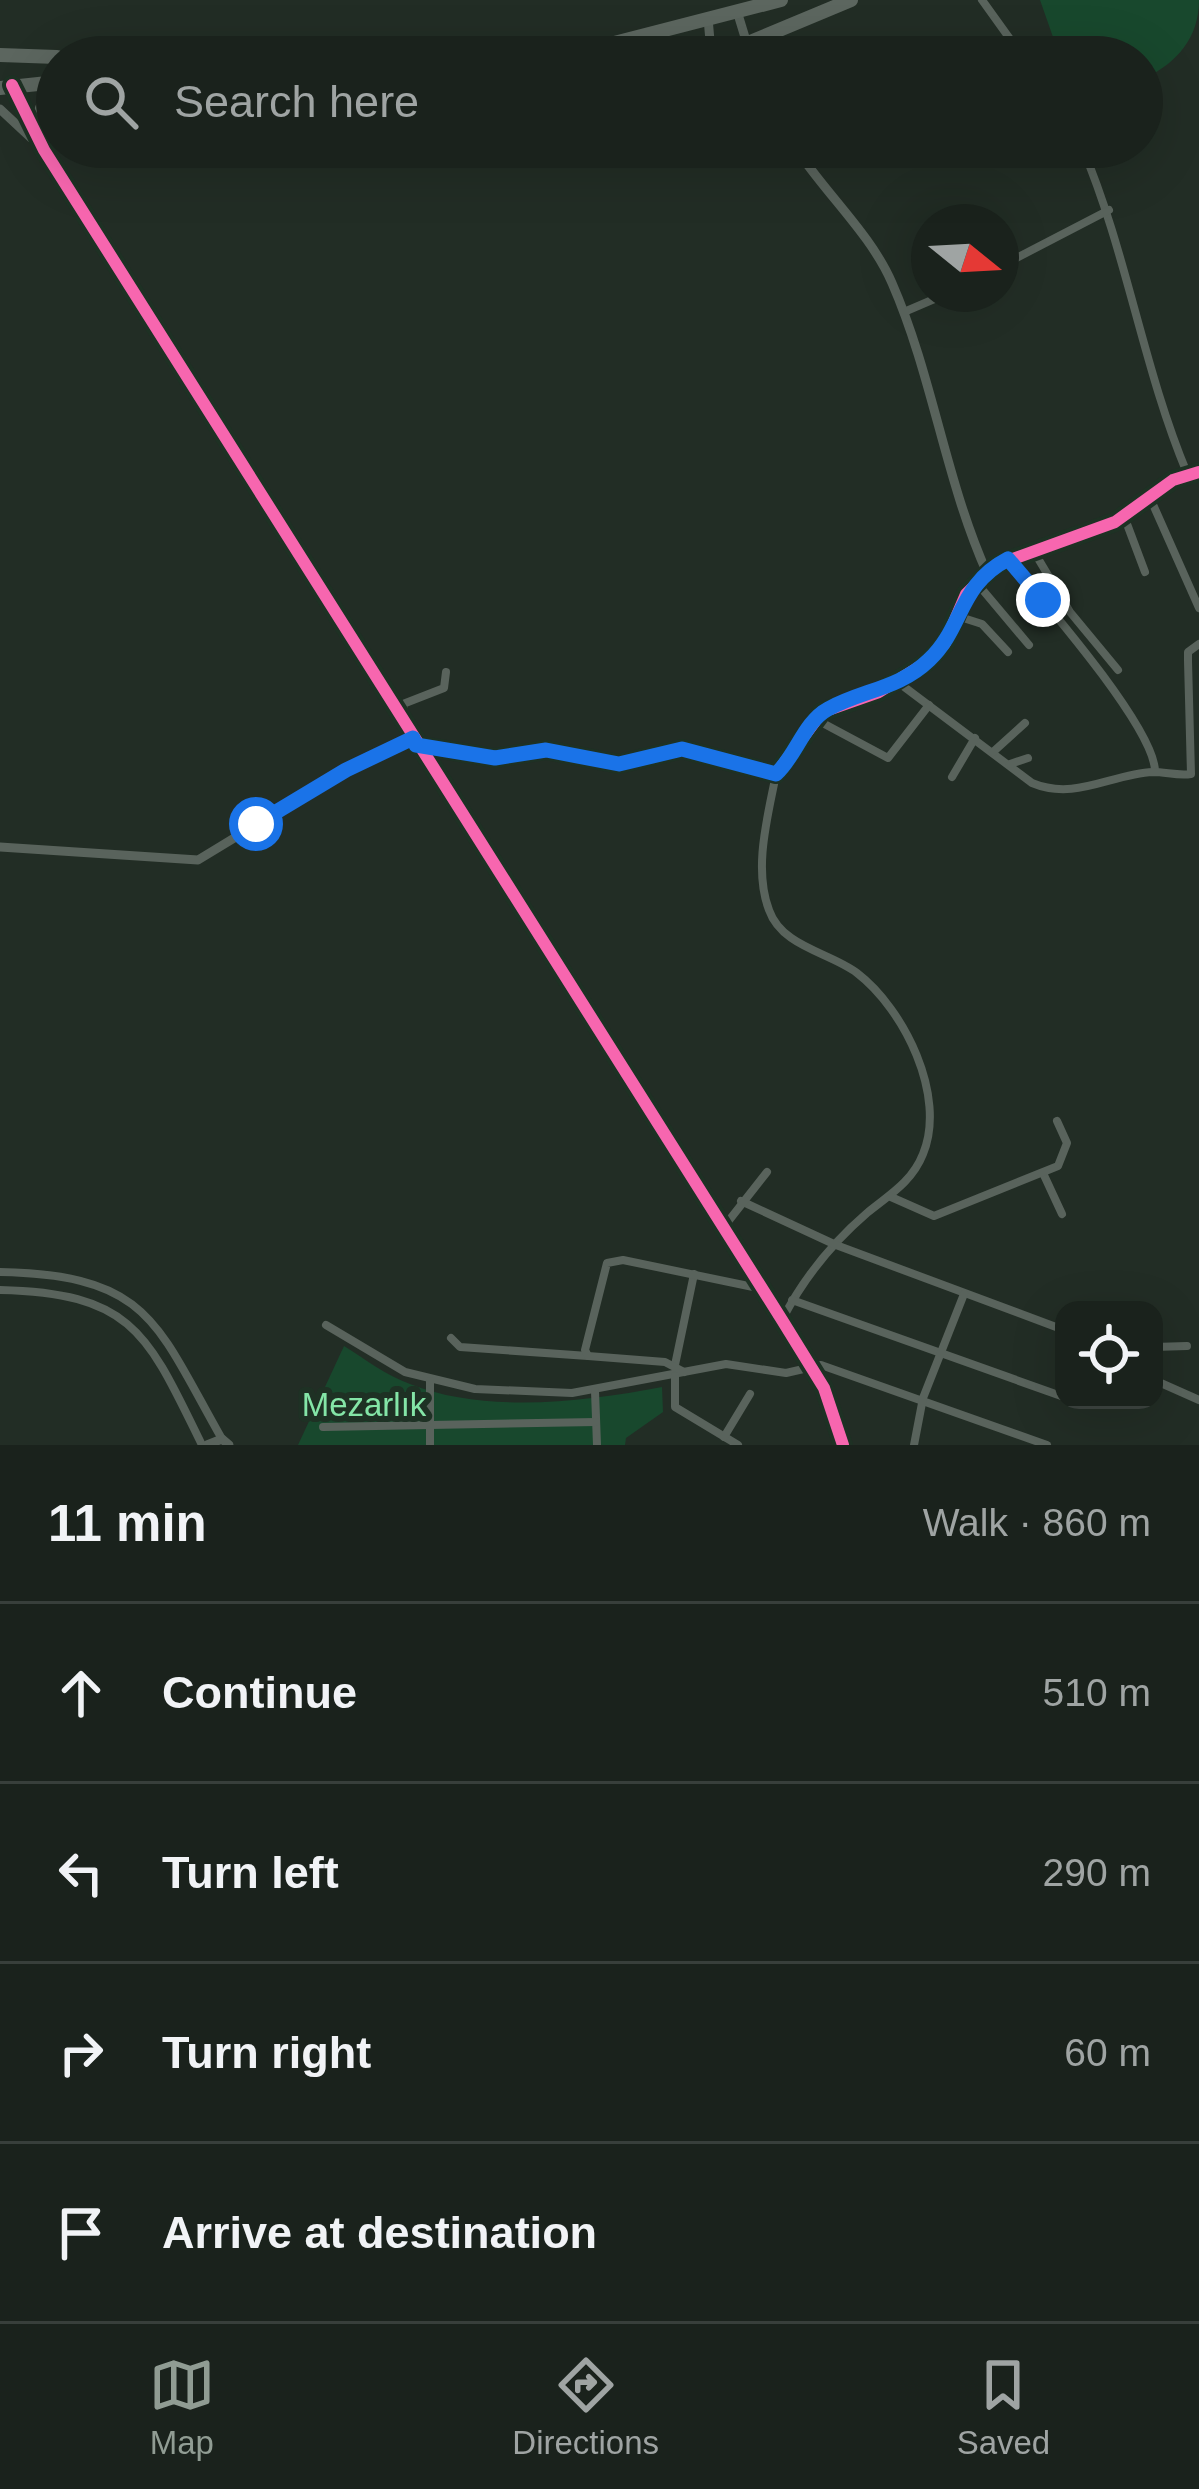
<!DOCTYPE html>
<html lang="en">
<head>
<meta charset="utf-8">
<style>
  :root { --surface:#1a221c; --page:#272f29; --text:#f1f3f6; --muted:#9fa4a3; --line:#383f3b; --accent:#909c93 }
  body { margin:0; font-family:Helvetica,sans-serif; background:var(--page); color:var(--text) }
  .controls { position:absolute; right:36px; bottom:36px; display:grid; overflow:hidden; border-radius:24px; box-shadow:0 12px 48px #0002 }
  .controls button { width:108px; height:108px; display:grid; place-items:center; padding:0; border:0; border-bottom:3px solid var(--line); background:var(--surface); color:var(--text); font:60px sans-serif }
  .compass { position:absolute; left:911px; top:204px; width:108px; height:108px; border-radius:50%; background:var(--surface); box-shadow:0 12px 48px #0002; rotate:108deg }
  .stop { position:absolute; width:36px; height:36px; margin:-27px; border:9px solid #1a73e8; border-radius:50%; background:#fff }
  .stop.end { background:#1a73e8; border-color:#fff; box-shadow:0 3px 12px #0008 }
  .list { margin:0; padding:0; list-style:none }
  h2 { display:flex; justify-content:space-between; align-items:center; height:156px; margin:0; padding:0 48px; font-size:51px }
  h2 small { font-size:39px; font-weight:400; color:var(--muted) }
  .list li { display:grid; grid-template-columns:78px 1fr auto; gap:36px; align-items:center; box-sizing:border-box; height:180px; padding:0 48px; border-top:3px solid var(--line) }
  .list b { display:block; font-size:45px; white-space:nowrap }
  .list em { font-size:39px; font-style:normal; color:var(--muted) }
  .icon { flex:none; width:66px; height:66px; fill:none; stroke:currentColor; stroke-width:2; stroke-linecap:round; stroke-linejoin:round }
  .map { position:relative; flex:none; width:1199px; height:1445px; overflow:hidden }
  .search { position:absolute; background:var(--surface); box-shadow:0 12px 48px #0002; left:36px; right:36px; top:36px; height:132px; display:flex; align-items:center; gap:30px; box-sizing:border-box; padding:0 42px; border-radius:66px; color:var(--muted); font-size:45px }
  .sheet { height:876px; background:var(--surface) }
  nav { display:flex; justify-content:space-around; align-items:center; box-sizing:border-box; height:168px; border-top:3px solid var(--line); background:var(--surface); font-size:33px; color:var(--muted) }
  nav a { display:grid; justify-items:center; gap:6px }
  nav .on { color:var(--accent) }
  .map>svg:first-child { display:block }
  .green { fill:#18482d }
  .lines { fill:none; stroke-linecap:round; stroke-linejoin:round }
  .minor { stroke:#59635c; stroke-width:8 }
  .tertiary { stroke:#59635c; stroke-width:9 }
  .trunk { stroke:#5c665f; stroke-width:14 }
  .cycleway-casing { stroke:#1e3124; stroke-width:20 }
  .cycleway { stroke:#f766af; stroke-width:12 }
  .route { stroke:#1a73e8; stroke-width:15 }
  .labels { text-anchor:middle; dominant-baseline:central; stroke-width:12; stroke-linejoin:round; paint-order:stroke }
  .park-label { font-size:33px; fill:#84e5a7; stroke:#1e3124 }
</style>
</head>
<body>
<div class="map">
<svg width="1199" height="1445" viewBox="0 0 1199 1445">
  <rect width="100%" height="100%" fill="#222d25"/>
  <!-- green -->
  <g class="green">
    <path d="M1040,0H1199C1199,38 1177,62 1146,78L1142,93V57H1060Z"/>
    <path d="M344,1346C365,1359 387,1376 410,1384C486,1414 583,1402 662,1387L663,1412L626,1438L625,1445H298Z"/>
  </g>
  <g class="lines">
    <!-- minor -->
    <g class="minor">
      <path d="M982,0L1023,57"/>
      <path d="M1082,147C1127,253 1143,368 1187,473"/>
      <path d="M1001,266L1109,210"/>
      <path d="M904,312L946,294"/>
      <path d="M1151,500L1199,608"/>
      <path d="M1124,516L1145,572"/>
      <path d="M1033,550L1070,612L1118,670"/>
      <path d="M1009,560C1041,598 1156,729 1155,772"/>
      <path d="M976,582L1029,645"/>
      <path d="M957,616L982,624L1008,652"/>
      <path d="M899,683L1032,783C1075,801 1111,774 1153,772C1166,772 1178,776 1191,774L1188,661V652L1199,644"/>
      <path d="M405,719L403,704L444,688L446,672"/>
      <path d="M817,720L888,758L929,705"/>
      <path d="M993,752L1025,723"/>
      <path d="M1010,764L1028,758"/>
      <path d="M776,774C768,816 753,868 769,910C782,947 829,952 857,973C904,1009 947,1096 923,1154C912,1182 889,1195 867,1213C831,1244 803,1279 782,1320"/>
      <path d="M952,777L975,738"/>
      <path d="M1043,1173L1062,1214"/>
      <path d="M891,1197L934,1216L1058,1166L1067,1143L1057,1121"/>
      <path d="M741,1201L836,1245L1064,1330"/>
      <path d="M723,1228L767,1172"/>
      <path d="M0,1272C150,1275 156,1323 222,1439"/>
      <path d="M0,1290C134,1293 148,1335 202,1445"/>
      <path d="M792,1300L1064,1397"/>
      <path d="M326,1325L405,1372L475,1389L572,1393L726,1364L786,1373L821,1365L1047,1445"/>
      <path d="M451,1338L460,1347L588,1356"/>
      <path d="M1154,1347L1187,1346"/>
      <path d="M675,1365L694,1274"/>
      <path d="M684,1372L665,1362L588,1356L585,1350L607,1263L623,1260L758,1288"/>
      <path d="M675,1376V1407L738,1445"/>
      <path d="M1154,1380L1199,1400"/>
      <path d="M595,1391L597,1445"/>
      <path d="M323,1427L596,1422"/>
      <path d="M724,1437L750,1394"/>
      <path d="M430,1445V1381"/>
      <path d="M914,1445L923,1398L964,1294"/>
    </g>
    <!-- tertiary -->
    <g class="tertiary">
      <path d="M737,11L751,57"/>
      <path d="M708,18L710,41L727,57"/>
      <path d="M12,85L44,150L782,1320L824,1388L843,1445"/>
      <path d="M0,109L31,138"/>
      <path d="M795,147C824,192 871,234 892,283C933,377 945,479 987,573"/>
      <path d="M416,745L495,758L546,750L619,764L682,749L776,774L822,712L879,692L927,662L945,643L966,594L996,565L1115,522L1173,480L1199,472"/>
      <path d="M0,847L198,860L346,770L413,738"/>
      <path d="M207,1445L222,1439L229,1445"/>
    </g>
    <!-- trunk -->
    <g class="trunk">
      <path d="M0,55L57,57"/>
      <path d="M560,57L781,0"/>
      <path d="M687,57L748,43L851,0"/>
      <path d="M0,88L57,82"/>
      <path d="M44,150C38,124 35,107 57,89"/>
    </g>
    <!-- cycleway casing -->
    <g class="cycleway-casing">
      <g id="cycleway">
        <path d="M12,85L44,150L782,1320L824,1388L843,1445"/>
        <path d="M416,745L495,758L546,750L619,764L682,749L776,774L822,712L879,692L927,662L945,643L966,594L996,565L1115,522L1173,480L1199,472"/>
      </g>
    </g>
    <!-- cycleway -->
    <use href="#cycleway" class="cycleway"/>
  </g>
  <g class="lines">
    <!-- route -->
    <path class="route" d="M256,824L346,770L413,738L416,745L495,758L546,750L619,764L682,749L776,774C796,756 804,722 828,709C862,690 899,689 929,660C964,627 958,585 1008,559L1043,600"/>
  </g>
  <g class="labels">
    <!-- park labels -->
    <g class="park-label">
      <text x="364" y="1404">Mezarlık</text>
    </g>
  </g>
</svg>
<div class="controls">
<button><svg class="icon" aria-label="locate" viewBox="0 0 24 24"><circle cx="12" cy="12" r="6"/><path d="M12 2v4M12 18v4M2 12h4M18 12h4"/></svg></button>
</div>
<svg class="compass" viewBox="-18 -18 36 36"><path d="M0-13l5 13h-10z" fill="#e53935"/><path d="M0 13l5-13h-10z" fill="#9fa4a3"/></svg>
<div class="stop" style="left:256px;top:824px"></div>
<div class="stop end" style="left:1043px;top:600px"></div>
<div class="search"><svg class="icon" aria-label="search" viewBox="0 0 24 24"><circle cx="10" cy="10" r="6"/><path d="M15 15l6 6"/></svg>Search here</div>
</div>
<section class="sheet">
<h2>11 min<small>Walk · 860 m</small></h2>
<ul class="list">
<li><svg class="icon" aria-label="ahead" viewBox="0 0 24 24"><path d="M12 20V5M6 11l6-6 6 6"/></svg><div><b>Continue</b></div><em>510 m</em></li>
<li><svg class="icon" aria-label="left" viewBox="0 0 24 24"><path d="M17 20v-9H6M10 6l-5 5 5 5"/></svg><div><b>Turn left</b></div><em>290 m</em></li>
<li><svg class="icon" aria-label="right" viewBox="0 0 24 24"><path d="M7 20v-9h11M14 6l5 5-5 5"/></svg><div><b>Turn right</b></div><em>60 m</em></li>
<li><svg class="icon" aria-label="arrive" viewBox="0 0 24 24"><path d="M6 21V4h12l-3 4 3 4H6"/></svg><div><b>Arrive at destination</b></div></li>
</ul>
</section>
<nav>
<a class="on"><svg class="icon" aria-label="map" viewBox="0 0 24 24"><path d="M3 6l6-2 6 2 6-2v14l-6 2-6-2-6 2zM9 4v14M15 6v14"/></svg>Map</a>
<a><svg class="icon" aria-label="directions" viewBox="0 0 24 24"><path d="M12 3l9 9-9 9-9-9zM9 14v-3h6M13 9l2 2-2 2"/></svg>Directions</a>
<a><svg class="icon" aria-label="saved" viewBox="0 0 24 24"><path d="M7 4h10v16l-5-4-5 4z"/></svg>Saved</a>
</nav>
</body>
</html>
